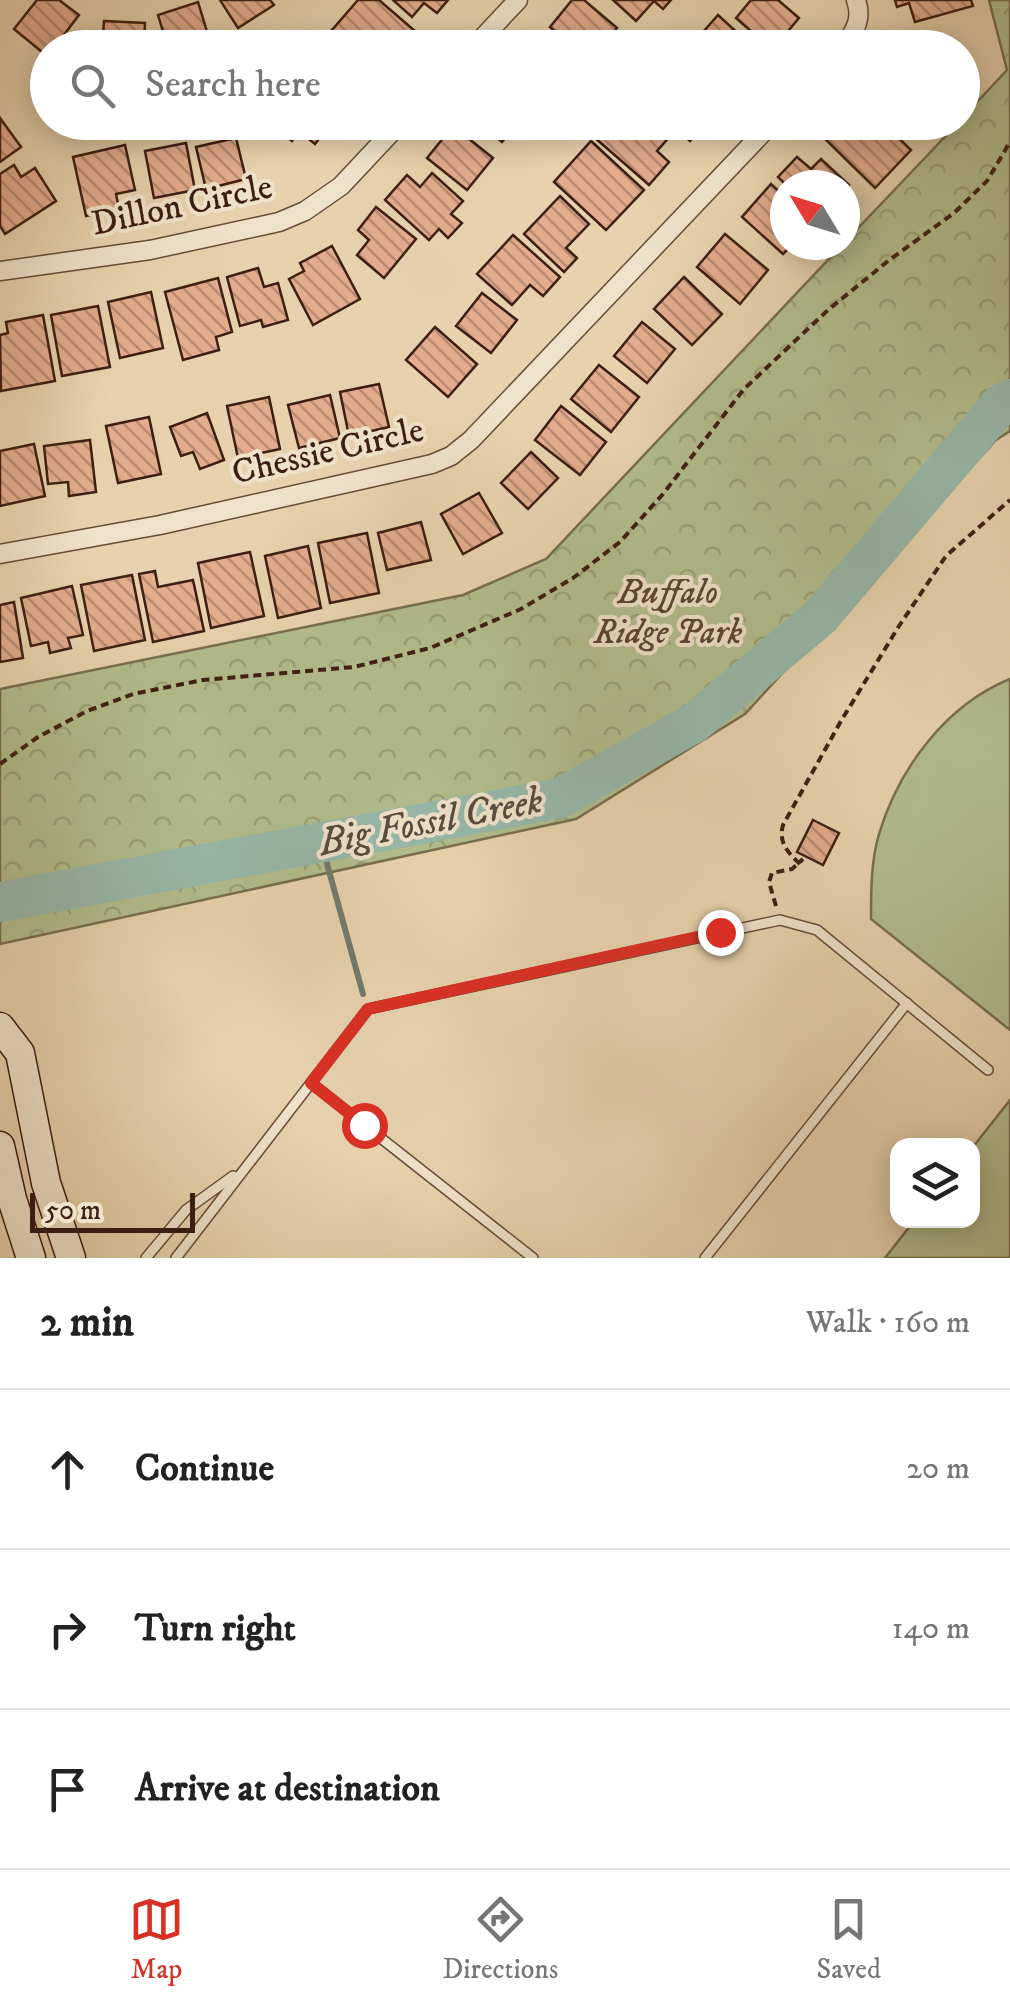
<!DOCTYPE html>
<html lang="en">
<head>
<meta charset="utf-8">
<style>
  :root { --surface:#fff; --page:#f2f2f2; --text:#222; --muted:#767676; --line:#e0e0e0; --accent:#d93025 }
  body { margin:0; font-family:"IM FELL DW Pica",serif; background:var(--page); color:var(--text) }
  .controls { position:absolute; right:30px; bottom:30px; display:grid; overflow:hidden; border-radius:20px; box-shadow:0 5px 25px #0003 }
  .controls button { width:90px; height:90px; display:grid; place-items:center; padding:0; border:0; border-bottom:2px solid var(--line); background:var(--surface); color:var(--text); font:50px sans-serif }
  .compass { position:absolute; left:770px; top:170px; width:90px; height:90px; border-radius:50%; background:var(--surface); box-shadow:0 5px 25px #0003; rotate:308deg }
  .scale { position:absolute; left:30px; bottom:25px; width:165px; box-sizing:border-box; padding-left:10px; border:5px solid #3d1e12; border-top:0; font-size:28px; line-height:35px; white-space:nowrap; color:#3d1e12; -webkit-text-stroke:8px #efe2ca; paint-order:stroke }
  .stop { position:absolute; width:30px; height:30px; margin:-22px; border:8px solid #d93025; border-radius:50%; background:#fff }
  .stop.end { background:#d93025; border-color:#fff; box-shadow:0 2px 10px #0008 }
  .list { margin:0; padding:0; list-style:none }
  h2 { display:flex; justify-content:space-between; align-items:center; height:130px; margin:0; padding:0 40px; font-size:42px }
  h2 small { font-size:32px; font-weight:400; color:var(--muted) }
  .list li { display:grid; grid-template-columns:65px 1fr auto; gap:30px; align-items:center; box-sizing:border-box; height:160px; padding:0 40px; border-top:2px solid var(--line) }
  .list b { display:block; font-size:38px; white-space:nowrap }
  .list em { font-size:32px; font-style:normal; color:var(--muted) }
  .icon { flex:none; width:55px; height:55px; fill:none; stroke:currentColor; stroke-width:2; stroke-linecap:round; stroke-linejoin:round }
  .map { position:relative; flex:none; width:1010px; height:1258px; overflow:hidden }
  .search { position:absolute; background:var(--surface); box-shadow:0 5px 25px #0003; left:30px; right:30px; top:30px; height:110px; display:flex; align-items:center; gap:25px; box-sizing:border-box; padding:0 35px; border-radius:55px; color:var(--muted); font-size:38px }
  .sheet { height:610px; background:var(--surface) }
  nav { display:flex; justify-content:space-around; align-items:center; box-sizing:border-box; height:140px; border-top:2px solid var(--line); background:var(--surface); font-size:28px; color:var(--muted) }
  nav a { display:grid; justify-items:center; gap:5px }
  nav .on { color:var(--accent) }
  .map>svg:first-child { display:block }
  .grass { fill:#b2bd8d; stroke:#786e50; stroke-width:2.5 }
  .park { fill:url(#park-crowns); stroke:#786e50; stroke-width:2.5 }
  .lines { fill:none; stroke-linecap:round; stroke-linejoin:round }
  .stream { stroke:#737a6d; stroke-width:6 }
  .river { stroke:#97b8a9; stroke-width:40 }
  .building { fill:url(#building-back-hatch); stroke:#3d1e12; stroke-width:2.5 }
  .lane-casing { stroke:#684b39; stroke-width:12 }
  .street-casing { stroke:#684b39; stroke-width:21 }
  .secondary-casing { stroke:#3d1e12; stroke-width:31 }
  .path { stroke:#3d1e12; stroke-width:4; stroke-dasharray:8 5; stroke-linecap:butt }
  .lane { stroke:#efe2ca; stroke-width:9 }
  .street { stroke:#efe2ca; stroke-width:18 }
  .secondary { stroke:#efe2ca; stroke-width:28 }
  .route { stroke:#d93025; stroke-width:12 }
  .labels { text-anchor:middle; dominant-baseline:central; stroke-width:8; stroke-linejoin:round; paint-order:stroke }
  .street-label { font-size:35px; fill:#3d1e12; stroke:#efe2ca }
  .park-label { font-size:35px; font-style:italic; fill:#5a4631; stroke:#efe2ca }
  .water-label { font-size:38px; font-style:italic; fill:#584c3f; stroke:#efe2ca }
</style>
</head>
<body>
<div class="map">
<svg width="1010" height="1258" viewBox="0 0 1010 1258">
  <defs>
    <pattern id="park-crowns" width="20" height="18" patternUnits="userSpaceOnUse" patternTransform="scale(2.5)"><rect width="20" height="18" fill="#b2bd8d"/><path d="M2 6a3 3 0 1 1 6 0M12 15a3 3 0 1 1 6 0" fill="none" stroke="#9aa279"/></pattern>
    <pattern id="building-back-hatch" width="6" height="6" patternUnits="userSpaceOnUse" patternTransform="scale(2.5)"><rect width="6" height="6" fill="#e2ac8d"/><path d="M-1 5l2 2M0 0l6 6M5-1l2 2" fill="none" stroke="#b88b72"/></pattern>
  </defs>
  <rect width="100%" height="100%" fill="#e7d2ad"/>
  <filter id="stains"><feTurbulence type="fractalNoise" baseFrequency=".002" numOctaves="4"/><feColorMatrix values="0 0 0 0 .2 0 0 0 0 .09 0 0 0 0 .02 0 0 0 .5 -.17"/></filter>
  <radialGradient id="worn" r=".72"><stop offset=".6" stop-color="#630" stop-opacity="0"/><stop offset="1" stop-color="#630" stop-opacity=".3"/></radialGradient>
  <!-- grass -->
  <g class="grass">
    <path d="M1010,679V1030L871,919C871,890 871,862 879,834C899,768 946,705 1010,679Z"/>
    <path d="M1010,1100V1258H885L914,1221L972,1220L973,1147Z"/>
  </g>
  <!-- park -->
  <path class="park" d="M989,0H1010V431L996,440L745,714L576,819L0,944V689L463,595L546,559L842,245H845V242L958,123L962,122L963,117L1007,70Z"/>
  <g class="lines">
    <!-- stream -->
    <path class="stream" d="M321,842L363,994"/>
    <!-- river -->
    <path class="river" d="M0,902L560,798L694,723L820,617L1001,404L1010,399"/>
  </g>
  <!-- building -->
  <g class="building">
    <path d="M37,0H59L79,15L54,48H48L47,56L14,29Z"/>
    <path d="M220,0H270L274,5L238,28Z"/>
    <path d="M358,0H379L416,32L403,48H352L332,30Z"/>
    <path d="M393,0H448L437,13L424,3L412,17Z"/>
    <path d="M572,0H584L617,28L601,48H575L550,27Z"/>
    <path d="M613,0H671L663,9L654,1L636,21Z"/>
    <path d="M751,0H778L799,18L774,48H770L736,18Z"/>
    <path d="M895,0H971L973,6L915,22L909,3L897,7Z"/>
    <path d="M198,2L212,48H168L158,15Z"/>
    <path d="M718,15L754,48H689Z"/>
    <path d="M104,21L145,23L144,48H102Z"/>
    <path d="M326,33L341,48H311Z"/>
    <path d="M898,35L921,48H891Z"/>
    <path d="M0,118L21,147L0,162Z"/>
    <path d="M268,122H332L315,144L299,131L292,141Z"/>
    <path d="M478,122H518L502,142Z"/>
    <path d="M606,122H660L672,134L657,151L669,162L649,185L594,137Z"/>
    <path d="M669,122H707L690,141Z"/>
    <path d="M831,122H882L911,150L875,188L820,134Z"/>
    <path d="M453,126L493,158L467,190L427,158Z"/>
    <path d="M236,138L246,179L206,189L196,147Z"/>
    <path d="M591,141L644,190L606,230L554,182Z"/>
    <path d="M186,143L195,190L154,198L145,151Z"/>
    <path d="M125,145L135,190L116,194L119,209L86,216L73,157Z"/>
    <path d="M797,157L811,169L821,159L849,185L845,189V185H786L778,177Z"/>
    <path d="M14,165L21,177L35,168L56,201L5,234L0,226V174Z"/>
    <path d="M432,173L463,201L451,214L462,223L448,238L439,229L429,240L385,200L407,175L420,187Z"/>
    <path d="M771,184L785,197V245H792L783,254L742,217Z"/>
    <path d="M560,196L589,224L566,248L577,258L564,272L524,234Z"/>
    <path d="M376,207L416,239L384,278L357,255L369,240L358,230Z"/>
    <path d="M725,234L768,270L740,304L697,267Z"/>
    <path d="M513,235L560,277L543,296L530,285L512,305L477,274Z"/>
    <path d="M332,246L360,299L313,325L289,279L304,271L300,263Z"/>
    <path d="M258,268L264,287L278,283L288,320L263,327L261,320L240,326L227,277Z"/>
    <path d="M684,277L722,314L692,345L654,309Z"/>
    <path d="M218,278L232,332L216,337L219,350L183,360L165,292Z"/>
    <path d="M151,292L163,348L120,358L108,302Z"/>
    <path d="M482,293L517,320L491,353L456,326Z"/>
    <path d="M98,306L110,367L62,376L51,315Z"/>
    <path d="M43,315L55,381L1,391L0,335L8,333L6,322Z"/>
    <path d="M642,322L675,349L647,383L614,356Z"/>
    <path d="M435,327L477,364L448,397L406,360Z"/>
    <path d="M599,365L639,397L611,432L571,399Z"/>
    <path d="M379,384L389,427L349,436L340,392Z"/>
    <path d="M330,395L340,438L299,448L288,405Z"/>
    <path d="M269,397L280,449L238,458L227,406Z"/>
    <path d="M561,406L606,442L580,475L535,440Z"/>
    <path d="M207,413L224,460L200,469L193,452L181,456L170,427Z"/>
    <path d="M149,417L161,474L118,483L106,426Z"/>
    <path d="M90,440L96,492L69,496L68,482L48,484L44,446Z"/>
    <path d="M34,444L45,496L0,506V451Z"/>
    <path d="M531,452L558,478L528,509L501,483Z"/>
    <path d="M479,493L502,533L463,554L441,514Z"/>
    <path d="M421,522L431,560L387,570L378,533Z"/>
    <path d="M367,533L379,593L330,603L318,543Z"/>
    <path d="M308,546L321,608L278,618L265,556Z"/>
    <path d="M250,552L264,616L211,628L198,563Z"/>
    <path d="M155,571L158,587L193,580L204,631L153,642L139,574Z"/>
    <path d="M132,575L145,640L94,651L81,585Z"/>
    <path d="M72,586L83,635L68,638L71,648L50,653L48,642L31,646L21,598Z"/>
    <path d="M14,602L23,658L0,662V605Z"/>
    <path d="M813,820L839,833L823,865L797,852Z"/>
  </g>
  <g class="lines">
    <!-- lane casing -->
    <g class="lane-casing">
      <g id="lane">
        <path d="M311,1083L533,1258"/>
        <path d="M146,1258L186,1210L233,1176"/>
        <path d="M176,1258L368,1009L780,920L817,930L988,1070"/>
        <path d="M705,1258L907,1003"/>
      </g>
    </g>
    <!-- street casing -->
    <g class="street-casing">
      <g id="street">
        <path d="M473,48L518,0"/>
        <path d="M844,48C854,31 863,20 856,0"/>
        <path d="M0,271L150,250L279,222L305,211L341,186L401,122"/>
        <path d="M0,554L160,525L432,464L451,456L471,440L773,122"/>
      </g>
    </g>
    <!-- secondary casing -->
    <g class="secondary-casing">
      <g id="secondary">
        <path d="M0,1027L20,1053L46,1183L71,1258"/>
        <path d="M0,1146L12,1199L31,1258"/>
      </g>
    </g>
    <!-- path -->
    <g class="path">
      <path d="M0,764L38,737L87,711L133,694L203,680L354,667L430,648L521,609L573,578L620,542L663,494L744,389L828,310L888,261L954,213L987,181L1010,142"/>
      <path d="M800,864C788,853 778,842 783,825L841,721L899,626L946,556L1010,500"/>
      <path d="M776,906L769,882L772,873L792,869L803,859"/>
    </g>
    <!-- lane -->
    <use href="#lane" class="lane"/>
    <!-- street -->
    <use href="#street" class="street"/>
    <!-- secondary -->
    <use href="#secondary" class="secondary"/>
  </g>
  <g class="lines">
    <!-- route -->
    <path class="route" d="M364,1125L311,1083L368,1009L720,932"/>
  </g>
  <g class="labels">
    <!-- street labels -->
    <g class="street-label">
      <text transform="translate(182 206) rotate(-12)">Dillon Circle</text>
      <text transform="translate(328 452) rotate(-13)">Chessie Circle</text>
    </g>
    <!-- park labels -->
    <g class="park-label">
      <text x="668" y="593">Buffalo<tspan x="668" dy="40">Ridge Park</tspan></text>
    </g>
    <!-- water labels -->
    <g class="water-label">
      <text transform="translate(431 822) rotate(-11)">Big Fossil Creek</text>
    </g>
  </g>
  <rect width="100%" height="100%" filter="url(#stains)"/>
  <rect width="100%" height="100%" fill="url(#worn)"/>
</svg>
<div class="controls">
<button><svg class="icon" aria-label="layers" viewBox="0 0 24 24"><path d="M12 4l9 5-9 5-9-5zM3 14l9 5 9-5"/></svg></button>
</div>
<svg class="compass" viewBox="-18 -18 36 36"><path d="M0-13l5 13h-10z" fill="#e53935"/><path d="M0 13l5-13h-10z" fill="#767676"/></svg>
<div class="scale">50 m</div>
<div class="stop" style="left:364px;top:1125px"></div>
<div class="stop end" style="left:720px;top:932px"></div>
<div class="search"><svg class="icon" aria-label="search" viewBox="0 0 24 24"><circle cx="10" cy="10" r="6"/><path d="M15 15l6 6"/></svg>Search here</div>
</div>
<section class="sheet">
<h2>2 min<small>Walk · 160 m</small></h2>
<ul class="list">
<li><svg class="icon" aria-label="ahead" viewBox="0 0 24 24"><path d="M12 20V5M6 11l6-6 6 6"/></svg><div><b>Continue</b></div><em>20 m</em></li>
<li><svg class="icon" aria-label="right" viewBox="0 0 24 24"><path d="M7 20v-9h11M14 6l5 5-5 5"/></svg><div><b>Turn right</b></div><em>140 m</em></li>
<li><svg class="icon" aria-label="arrive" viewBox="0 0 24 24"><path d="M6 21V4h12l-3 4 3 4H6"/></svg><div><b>Arrive at destination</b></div></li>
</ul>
</section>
<nav>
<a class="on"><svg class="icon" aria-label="map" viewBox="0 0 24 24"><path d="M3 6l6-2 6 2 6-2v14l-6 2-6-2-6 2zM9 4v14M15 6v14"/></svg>Map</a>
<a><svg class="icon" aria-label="directions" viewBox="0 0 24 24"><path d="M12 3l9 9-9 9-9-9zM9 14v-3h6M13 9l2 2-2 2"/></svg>Directions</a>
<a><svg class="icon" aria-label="saved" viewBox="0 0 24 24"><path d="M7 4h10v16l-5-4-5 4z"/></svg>Saved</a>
</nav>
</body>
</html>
